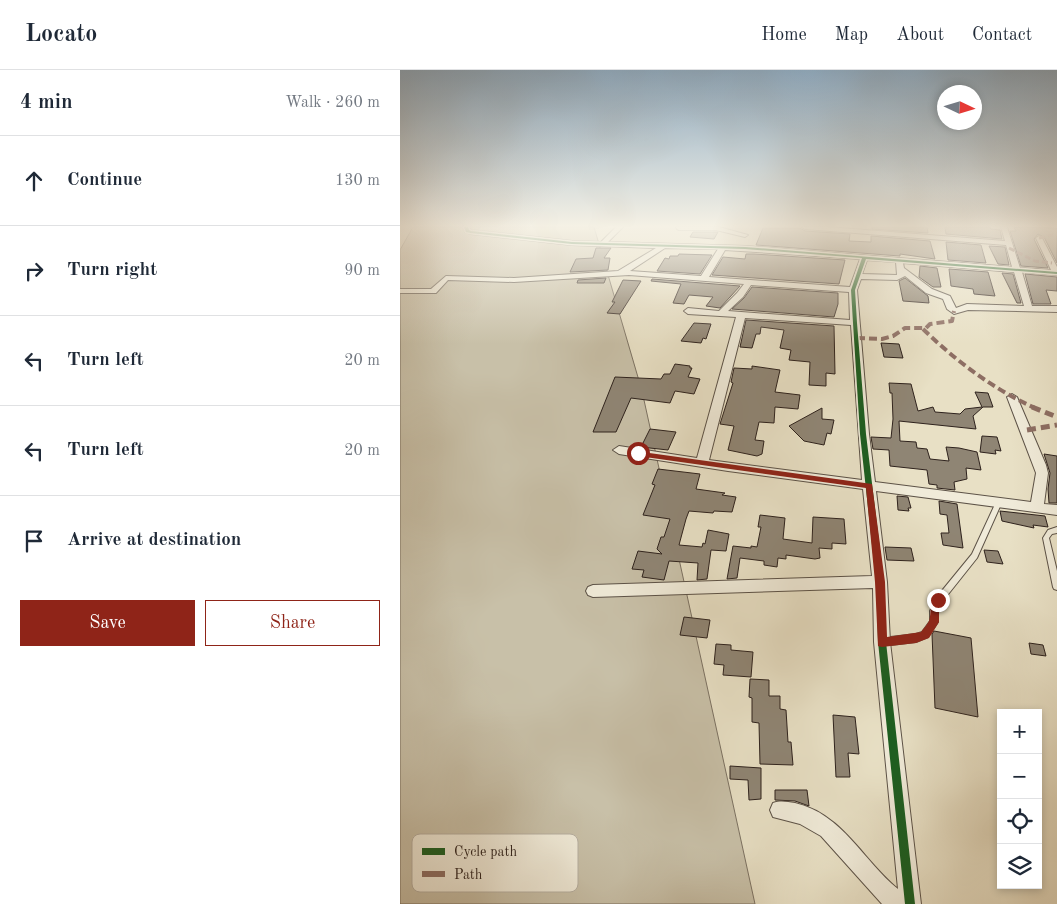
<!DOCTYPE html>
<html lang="en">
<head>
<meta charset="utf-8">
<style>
  :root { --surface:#fff; --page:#f2f2f3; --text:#1f2937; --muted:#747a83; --line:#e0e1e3; --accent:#8f2418 }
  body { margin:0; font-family:"Old Standard TT",serif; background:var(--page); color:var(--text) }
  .controls { position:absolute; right:15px; bottom:15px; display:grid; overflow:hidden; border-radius:0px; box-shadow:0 2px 8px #0003 }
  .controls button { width:45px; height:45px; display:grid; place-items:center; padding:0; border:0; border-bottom:1px solid var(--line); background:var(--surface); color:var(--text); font:25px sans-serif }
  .compass { position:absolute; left:537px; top:15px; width:45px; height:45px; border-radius:50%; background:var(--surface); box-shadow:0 2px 8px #0003; rotate:94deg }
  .stop { position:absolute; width:15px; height:15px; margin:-11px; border:4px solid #8f2418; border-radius:50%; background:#fff }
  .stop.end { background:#8f2418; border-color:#fff; box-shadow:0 1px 5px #0008 }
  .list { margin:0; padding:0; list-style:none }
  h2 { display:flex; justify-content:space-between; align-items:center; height:65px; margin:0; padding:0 20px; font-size:21px }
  h2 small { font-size:16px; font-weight:400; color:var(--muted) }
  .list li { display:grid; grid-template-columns:32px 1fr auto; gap:15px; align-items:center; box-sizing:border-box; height:90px; padding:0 20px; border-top:1px solid var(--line) }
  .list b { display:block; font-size:19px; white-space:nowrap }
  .list em { font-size:16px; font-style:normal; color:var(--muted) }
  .actions { display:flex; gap:10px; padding:15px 20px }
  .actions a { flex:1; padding:11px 0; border:1px solid var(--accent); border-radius:0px; text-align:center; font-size:18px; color:var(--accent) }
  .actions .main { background:var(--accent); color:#fff }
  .icon { flex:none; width:28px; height:28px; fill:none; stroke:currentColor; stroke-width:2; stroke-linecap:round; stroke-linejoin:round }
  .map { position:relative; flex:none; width:657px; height:834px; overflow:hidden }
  header { display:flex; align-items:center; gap:30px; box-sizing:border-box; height:70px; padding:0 25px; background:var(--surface); border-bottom:1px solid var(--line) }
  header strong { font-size:24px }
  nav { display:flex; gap:28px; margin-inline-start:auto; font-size:18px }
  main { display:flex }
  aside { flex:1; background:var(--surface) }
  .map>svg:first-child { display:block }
  .green { fill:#c8c0a8; stroke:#7b7162 }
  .building { fill:#8f8574; stroke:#2e221d }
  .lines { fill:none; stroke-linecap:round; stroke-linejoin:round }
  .service-casing { stroke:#5c5247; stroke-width:2 }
  .minor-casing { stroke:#5c5247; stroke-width:2 }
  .service { fill:#f0ebd9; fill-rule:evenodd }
  .minor { fill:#f0ebd9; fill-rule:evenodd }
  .quiet-far2 { stroke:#8d6e63; stroke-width:3; stroke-dasharray:6 3; stroke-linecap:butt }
  .quiet-far1 { stroke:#8d6e63; stroke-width:4; stroke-dasharray:8 4; stroke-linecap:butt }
  .quiet { stroke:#8d6e63; stroke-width:5; stroke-dasharray:9 5; stroke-linecap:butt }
  .cycleway-casing { stroke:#f0ebd9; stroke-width:3 }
  .cycleway { fill:#1b5e20; fill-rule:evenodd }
  .route { fill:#8f2418 }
  .key { fill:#f0ebd9; stroke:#b6afa1; stroke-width:1 }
  .key-label { font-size:14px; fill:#2e221d }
</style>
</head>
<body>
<header>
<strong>Locato</strong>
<nav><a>Home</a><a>Map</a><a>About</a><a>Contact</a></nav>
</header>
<main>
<aside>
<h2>4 min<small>Walk · 260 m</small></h2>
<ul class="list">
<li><svg class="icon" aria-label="ahead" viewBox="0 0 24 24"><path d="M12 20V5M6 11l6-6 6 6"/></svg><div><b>Continue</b></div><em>130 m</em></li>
<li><svg class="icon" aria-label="right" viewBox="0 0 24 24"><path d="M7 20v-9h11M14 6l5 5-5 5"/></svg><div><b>Turn right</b></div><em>90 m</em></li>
<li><svg class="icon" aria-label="left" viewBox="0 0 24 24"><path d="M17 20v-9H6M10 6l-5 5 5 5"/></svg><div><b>Turn left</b></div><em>20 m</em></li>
<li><svg class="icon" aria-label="left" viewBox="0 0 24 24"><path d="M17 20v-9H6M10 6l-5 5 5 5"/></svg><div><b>Turn left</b></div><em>20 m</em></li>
<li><svg class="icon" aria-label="arrive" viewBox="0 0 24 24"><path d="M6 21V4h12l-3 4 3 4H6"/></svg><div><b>Arrive at destination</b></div></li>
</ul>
<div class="actions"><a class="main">Save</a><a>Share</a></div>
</aside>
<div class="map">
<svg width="657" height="834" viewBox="0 0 657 834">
  <rect width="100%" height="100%" fill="#e8e0c5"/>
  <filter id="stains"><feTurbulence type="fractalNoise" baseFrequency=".004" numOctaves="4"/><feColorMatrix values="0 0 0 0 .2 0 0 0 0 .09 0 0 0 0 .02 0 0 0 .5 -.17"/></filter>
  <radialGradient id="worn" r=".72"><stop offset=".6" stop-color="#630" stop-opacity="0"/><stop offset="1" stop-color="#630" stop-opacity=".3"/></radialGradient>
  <!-- green -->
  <path class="green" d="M13,157H194L242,321L355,834H0V180Z"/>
  <!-- building -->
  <g class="building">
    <path d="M472,157H527L528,163L472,159Z"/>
    <path d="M545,157H590L591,159L600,160L602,169L546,164Z"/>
    <path d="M614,157L657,158V193L644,167L638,164L634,169L648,198L621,196L610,161H616Z"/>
    <path d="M363,158H400L405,161L450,164L449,171L471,172V166L530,171L535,189L500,184V186L356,175Z"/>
    <path d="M293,162H318L314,169L290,167Z"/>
    <path d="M546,172L581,175L586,193L548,190Z"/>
    <path d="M589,176L605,177L609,195L598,194Z"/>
    <path d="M196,178H211L204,188H210L208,200L170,202L176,189L193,188Z"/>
    <path d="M279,184L312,185L300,204L257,201L265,188L269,189L270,186H278Z"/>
    <path d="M346,184H354L445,190L439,214L312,205L323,187L345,189Z"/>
    <path d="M520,196L537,198L541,217H533L519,207Z"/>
    <path d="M549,199L588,202L595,226L574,224L573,219L551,216Z"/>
    <path d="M602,203L613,204L621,233H617Z"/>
    <path d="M625,204L657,207V221L646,220L651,234H633Z"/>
    <path d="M206,208L204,213H177L178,210Z"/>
    <path d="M505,208L528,226L529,233L503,231L499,211Z"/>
    <path d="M252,209L340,216L320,238L306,236L313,227L289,225L284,234L273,233L281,214L251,211Z"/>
    <path d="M223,210L241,211L220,244L207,243L215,232H212Z"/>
    <path d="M352,217L438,223V234L434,247L332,239L344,228Z"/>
    <path d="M346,250L434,256L435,304L426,303V316L409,315L410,292L389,290L391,280L380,278L384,260L361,257L360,264H356L352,278L340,277Z"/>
    <path d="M294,253L311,254L306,269L303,268L301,273L281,271Z"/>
    <path d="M481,273L499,274L503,288L484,287Z"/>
    <path d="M275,294L290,296V298H292L288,307L300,309L294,324L275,321L270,333L231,328L216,362H193L215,307L261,309L264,304H270Z"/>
    <path d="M352,296L380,300L375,322L400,325L398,339L375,337L374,353L359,352L355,370L364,371L362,384L357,386L328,380L334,356L320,354L333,313L331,312L334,298L352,299Z"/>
    <path d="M489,313L511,314L518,341L533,337L535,342L560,344L565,339L582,337L575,322L588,323L593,337H583L573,346L576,359L499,351L500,371L516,372L517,378L527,379L530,389L549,391L546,377L559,378L577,382L581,400L566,398L567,409L554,412L555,420L537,418V415L529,414L527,400L490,396L489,380L473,379L471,367L491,368L493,349L492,323H490Z"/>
    <path d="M422,338V349L434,350L431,364L427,363L424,375L404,371L389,356Z"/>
    <path d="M250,359L276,362L268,380L241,377Z"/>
    <path d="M582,366L597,367L601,381L595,380L596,384L580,382Z"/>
    <path d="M644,384L657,386V433H649L648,419L650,403Z"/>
    <path d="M258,399L300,404L296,419L325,423L322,425L336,427L332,442L314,441L313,443L289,441L286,449L279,475L302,477L303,473L305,474L308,460L329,464L326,481L311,480L307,509L297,510L298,493L269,491L264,510L242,507L244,500L232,499L238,481L262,484L257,479L261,467H264L270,449L243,445L255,415L252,414Z"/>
    <path d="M497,426L508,427L511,438H508L509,441L498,440Z"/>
    <path d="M539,431L557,434L563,478L543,475L541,463H549L547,445L540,444Z"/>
    <path d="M600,441L645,446L648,457L633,455L634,458L602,451Z"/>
    <path d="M360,445L385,448L383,469L412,473L413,447L444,449L446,474L432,473V479L419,478L420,488L415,489L386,485V489L378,488L377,497L364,495V491L340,488L337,508L327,509L333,476L351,478V476L357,477L361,457H358Z"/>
    <path d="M485,477L511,478L514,491L487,490Z"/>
    <path d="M584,480L598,481L603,494L587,492Z"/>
    <path d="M284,547L310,550L307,568L280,565Z"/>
    <path d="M534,561L571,568L578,647L535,638L532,564Z"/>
    <path d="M629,573L643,575L646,586L631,584Z"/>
    <path d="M316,574L331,575V580L353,582L351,607L323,605L324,595L314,594Z"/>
    <path d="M350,609L369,610V626H380V639L386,640L388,672H391L393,695L360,694L359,653L352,652V628L349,627Z"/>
    <path d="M433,645L455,647L459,684L448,683L450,707H436Z"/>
    <path d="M330,696L361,698V729L349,730L348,710L330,709Z"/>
    <path d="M375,720H407L409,736L395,731L375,730Z"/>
  </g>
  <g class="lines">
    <!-- service casing -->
    <g class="service-casing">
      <g id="service">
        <path d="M597,430H599L602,432L577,488L542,532L538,541V552L528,567L516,572L482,576L479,575L478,572L479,569L482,568L516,564L522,562L530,551V541L536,528L572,484Z"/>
        <path d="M657,457V463L652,464L649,468L657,501V520L654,519L653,517L643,468L648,460Z"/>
      </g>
    </g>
    <!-- minor casing -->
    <g class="minor-casing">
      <g id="minor">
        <path d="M63,157H69L71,160L172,171L201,172L216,157H223L208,172L345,176L612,197L606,175L405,159L402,157H428L605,171L601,157H607L620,198L651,200L636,168L639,166L642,168L657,197V205L622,202L632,236H657V242L568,240L554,244L547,239L543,229L526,223L505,206L497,210L461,209L457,220L469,364L475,412L631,432L636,403L607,327L612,324L617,327L646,395L648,403L644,434L657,435V445L476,421L487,512L490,572L521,834H482L421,766L400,754L373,747L370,740L373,733C381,730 387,732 395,733C443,744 463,791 498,819L474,572L473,518L193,527L188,525L186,521L188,517L193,515L472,506L463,419L328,401L219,384L213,380L219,376L297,388L336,247L288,244L284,241L288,238L319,241L337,223L344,214L229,205L114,212L48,210L36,223H0V219H31L46,206L114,208L218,201L256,178L172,175L71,164L65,162ZM265,178L318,179L301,206L230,201ZM325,180L460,189L450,217L309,207ZM467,190L496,192L497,205L462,204ZM503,193L614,202L624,236L567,234L556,238L550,226L532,219L504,198ZM351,215L449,222L450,250L328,241L343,227ZM345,248L451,255L462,410L309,390Z"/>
        <path d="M276,157H319L348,165L345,167L316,160H279L277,159Z"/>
      </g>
    </g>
    <!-- service -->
    <use href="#service" class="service"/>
    <!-- minor -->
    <use href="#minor" class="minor"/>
    <!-- quiet-far2 -->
    <g class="quiet-far2">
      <path d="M639,168L657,164"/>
      <path d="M609,178L635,191L652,193"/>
    </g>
    <!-- quiet-far1 -->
    <g class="quiet-far1">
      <path d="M523,259C556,291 593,319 635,338"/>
      <path d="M457,268L482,269L493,266L505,258H526L530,254L552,251L554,241"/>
    </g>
    <!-- quiet -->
    <g class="quiet">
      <path d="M632,337L657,347"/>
      <path d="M627,360L657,355"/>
    </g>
    <!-- cycleway casing -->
    <g class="cycleway-casing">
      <path id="cycleway" d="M64,157H68L69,160L71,161L172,172L345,177L657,202V204L466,189L455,220L457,253L466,364L484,512L486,572L515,834H505L478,572L476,512L460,364L453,253L451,220L462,188L345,179L172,174L71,163L66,162Z"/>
    </g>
    <!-- cycleway -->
    <use href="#cycleway" class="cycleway"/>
  </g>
  <!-- sky -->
  <linearGradient id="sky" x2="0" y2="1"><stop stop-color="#8facc3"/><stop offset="0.57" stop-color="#f5f1e5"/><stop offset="1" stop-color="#f5f1e5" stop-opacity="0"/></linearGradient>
  <rect width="657" height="274" fill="url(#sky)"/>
  <!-- route -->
  <path class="route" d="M235,381L472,414L485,512L487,567L521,562C523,559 527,555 529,551C532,543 528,531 538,526L543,530L539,541V552L529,568L516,573L482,577L478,576L475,512L466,418L238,386L234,383Z"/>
  <!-- legend -->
  <rect x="12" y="764" width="166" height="58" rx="8" class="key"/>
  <rect x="22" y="778" width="23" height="7" fill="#1b5e20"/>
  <rect x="22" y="801" width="23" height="6" fill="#8d6e63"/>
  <g class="key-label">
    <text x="54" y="786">Cycle path</text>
    <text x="54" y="809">Path</text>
  </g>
  <rect width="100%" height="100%" filter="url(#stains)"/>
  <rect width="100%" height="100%" fill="url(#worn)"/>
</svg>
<div class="controls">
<button>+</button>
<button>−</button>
<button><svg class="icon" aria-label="locate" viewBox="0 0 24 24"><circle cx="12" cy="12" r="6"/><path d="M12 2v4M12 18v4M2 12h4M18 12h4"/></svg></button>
<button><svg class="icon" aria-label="layers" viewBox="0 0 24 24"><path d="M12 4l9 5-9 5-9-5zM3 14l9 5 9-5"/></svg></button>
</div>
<svg class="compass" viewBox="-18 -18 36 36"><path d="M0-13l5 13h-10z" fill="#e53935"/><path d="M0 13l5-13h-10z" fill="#747a83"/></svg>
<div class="stop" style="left:238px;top:383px"></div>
<div class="stop end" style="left:538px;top:530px"></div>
</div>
</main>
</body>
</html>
